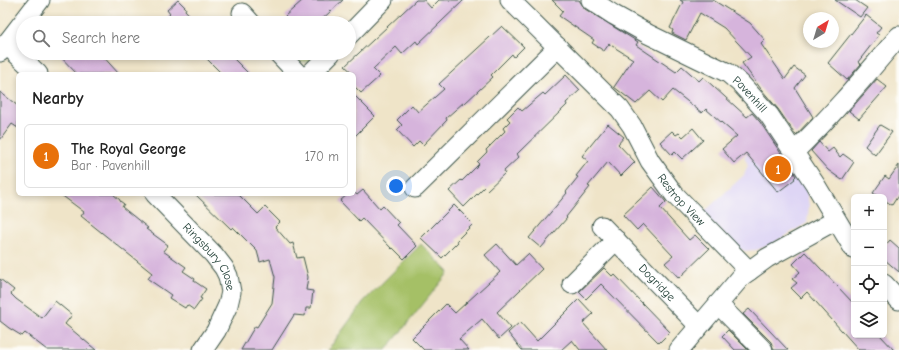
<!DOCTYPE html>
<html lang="en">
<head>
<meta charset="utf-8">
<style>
  :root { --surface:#fff; --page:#f6f6f6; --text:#222; --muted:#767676; --line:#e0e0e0; --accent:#1a73e8 }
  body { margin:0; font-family:"Comic Neue",sans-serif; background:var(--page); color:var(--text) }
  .controls { position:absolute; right:12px; bottom:12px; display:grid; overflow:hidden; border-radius:6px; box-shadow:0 2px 6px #0003 }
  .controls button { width:36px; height:36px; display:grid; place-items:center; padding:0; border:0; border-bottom:1px solid var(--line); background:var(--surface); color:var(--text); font:20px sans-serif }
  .compass { position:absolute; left:803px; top:12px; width:36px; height:36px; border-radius:50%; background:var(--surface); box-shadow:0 2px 6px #0003; rotate:38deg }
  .you { position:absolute; left:396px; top:186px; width:14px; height:14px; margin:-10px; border:3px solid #fff; border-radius:50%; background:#1a73e8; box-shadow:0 0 0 6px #1a73e833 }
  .badge { display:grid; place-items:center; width:26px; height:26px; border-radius:50%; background:var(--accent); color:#fff; font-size:13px; font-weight:700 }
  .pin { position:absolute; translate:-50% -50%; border:2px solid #fff; box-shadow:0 1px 4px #0006 }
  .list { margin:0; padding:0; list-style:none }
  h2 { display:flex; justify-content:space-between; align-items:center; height:52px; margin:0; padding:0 16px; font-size:17px }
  h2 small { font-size:13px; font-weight:400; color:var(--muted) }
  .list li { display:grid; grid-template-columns:26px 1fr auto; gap:12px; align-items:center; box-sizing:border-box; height:64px; margin:0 8px 8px; padding:0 8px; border:1px solid var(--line); border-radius:6px }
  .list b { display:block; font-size:15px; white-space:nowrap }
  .list p { margin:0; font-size:13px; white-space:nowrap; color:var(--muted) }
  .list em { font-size:13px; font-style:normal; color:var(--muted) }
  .icon { flex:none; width:22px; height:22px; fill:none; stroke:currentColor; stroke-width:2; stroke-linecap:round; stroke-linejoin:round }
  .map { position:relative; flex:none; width:899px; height:350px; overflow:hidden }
  .search { position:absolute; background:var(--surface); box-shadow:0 2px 6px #0003; left:16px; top:16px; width:340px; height:44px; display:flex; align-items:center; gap:10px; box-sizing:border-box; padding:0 14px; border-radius:22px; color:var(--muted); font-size:15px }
  .panel { position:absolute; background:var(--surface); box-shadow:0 2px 6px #0003; left:16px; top:72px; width:340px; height:124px; border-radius:6px }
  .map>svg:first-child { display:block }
  .built { fill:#ded5f5 }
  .green { fill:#a5c066; stroke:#627e4d }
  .building { fill:#d6b4dc }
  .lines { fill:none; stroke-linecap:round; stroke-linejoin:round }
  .minor-casing { stroke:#3e564a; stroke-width:21 }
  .minor { stroke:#fff; stroke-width:19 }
  .labels { text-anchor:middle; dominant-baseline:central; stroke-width:3; stroke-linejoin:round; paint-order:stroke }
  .street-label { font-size:12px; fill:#1f3d34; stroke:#fdfcf7 }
</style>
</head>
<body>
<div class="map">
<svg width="899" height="350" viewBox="0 0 899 350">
  <rect width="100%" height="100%" fill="#fdfcf7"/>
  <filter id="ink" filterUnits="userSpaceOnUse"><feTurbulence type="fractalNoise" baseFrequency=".025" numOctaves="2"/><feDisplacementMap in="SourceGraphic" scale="8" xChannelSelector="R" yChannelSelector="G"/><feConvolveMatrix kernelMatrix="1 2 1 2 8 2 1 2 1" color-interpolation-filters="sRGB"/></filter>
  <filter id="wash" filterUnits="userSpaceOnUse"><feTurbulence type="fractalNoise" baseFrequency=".012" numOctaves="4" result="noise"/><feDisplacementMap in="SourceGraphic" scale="16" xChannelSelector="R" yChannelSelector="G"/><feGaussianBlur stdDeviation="0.9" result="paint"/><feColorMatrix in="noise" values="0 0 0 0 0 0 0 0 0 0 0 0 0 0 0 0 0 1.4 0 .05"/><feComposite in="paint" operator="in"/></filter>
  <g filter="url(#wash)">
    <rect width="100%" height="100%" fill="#efe4c8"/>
    <!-- built -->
    <path class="built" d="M772,131L806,186L809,206L807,223L770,245L756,250L745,251L737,248L702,214L744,175L748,165L744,157Z"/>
    <!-- green -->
    <g class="green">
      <path d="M285,53H308L314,59C302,66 295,59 285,53Z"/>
      <path d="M421,244L449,272L386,350H328L364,301Z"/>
    </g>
    <g id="blocks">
      <!-- building -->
      <g class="building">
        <path d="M178,0L186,8L185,10L197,23H161L170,14L167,10Z"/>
        <path d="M303,0H343L318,23H292L285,16Z"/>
        <path d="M416,0H424L431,8L439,0H464L418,44L416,41L402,54L396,47L373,69L380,76L361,93L354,86V74L345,66Z"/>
        <path d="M552,0H579L585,9L638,42L636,45L676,72L682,66L699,81L703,77L747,117L752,113L760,122L796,176L794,178L795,179L778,192L746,153L734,163L722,149L737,136L706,109L702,113L673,90L662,102L650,91L636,104L614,87L633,59L609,44L604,51L592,43L594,40L559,16L563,11Z"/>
        <path d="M680,0H713L750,23L765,40L761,44L785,79L794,67L805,75L795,88L813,117L796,135L778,109L761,89L742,63L751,57L724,28L700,13L686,40L672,33L673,30L670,28L683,2Z"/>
        <path d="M835,0H855L867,8L860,17Z"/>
        <path d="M866,15L881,27L876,33L879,35L858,62L861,64L847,80L828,63Z"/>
        <path d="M502,26L524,47L514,57L512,54L491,75L493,77L465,103L464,102L446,118L447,120L423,145L419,141L413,147L397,130L402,125L397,120L412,105L418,112L444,89L439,84Z"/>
        <path d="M57,53H100L119,74H77Z"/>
        <path d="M213,53H228L249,74H222L207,59Z"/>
        <path d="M566,75L580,90L566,103L567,105L517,154L519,157L504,171L505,173L487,190L484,187L464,207L449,191L461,180L462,181L479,164L477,162L487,152L486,150L505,131L503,128L510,121L507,118L518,107L522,111L543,93L545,95Z"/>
        <path d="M877,79L887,87L859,119L849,111Z"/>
        <path d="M0,92L18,106V128L12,124L0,140Z"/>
        <path d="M354,95L375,116L354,137Z"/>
        <path d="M608,124L624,137L618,144L635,162L621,176L608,162L588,186L590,187L566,217L567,218L541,248L529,238L567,193L566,192L578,177L576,176L588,161L582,156Z"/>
        <path d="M880,125L892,132L875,155L865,146Z"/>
        <path d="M693,128L703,140L682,159L675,152L672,155L660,142L672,131L676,135L679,133L683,137Z"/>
        <path d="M819,142L828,152L833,148L840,157L843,154L854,162L842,180L828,170L811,151Z"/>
        <path d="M899,165V194L892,205L884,200V197H879L873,193L885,176L889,179Z"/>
        <path d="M653,187L666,202L660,208L689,240L695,235L709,249L679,278L665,263L673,256L643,224L637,230L623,215Z"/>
        <path d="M363,190L380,209L383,206L399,223L397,225L417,246L404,259L393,248L392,249L362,218L359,221L340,201L348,194H354V192L357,195Z"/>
        <path d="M60,194H113L120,200V201L124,204L122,207L148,228L146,229L168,245L163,251L186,267L183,271L195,279L194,281L206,289L200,298L202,299L194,310L187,305L185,308L169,298L171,295L148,279L152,273L81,216L84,212Z"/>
        <path d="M195,194H238L258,214L265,207L280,222L275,227L290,244L293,243L297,258L303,257L308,277L306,290L313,291L311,308H306L305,316L294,315L272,350H241L255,326L257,327L272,303L275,277L270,259L260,262L257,251L233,227L231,229Z"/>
        <path d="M454,205L473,224L457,240L458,242L442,258L421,238Z"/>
        <path d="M890,240L899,248V272L884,259V247Z"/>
        <path d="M497,244L516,265L528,254L542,269L497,312L511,328L499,339L482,319L459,339L469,350H424L412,338L446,304L455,313L500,272L485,255Z"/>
        <path d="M805,252L854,304V335H880L894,350H859L807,292L801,298L791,288L797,283L792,279L800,272L793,264Z"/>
        <path d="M604,268L612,276L614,274L670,332L659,343L601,284L586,299L579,292Z"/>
        <path d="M0,279L14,290L11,294L16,299L42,318L55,301L72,315L65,324L96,350H47L25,333L22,336L9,328L0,321Z"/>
        <path d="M579,299L593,314L583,323L607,350H580L572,340L561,350H522L508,333L520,322L537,341Z"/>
        <path d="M749,309L788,350H774L771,342L743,314Z"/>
        <path d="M728,330L748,350H735L722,336Z"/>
      </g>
    </g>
  </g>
  <g filter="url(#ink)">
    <use href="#blocks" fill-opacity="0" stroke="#3e564a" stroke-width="1"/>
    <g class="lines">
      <!-- minor casing -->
      <g class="minor-casing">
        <g id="minor">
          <path id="s1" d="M510,0L620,109L632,126L650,161L674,194L749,271L767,258L836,220"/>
          <path id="s2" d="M591,0L614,15L648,34L728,73L741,84L769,115L815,184L854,249"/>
          <path d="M242,13L251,23"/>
          <path d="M349,35L383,0"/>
          <path d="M6,44L38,74"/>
          <path d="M0,52L40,0"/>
          <path d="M278,53L298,74"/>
          <path d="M310,74L331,53"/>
          <path d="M794,152C832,116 865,76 899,36"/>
          <path d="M415,188L558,47"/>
          <path id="s3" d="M155,194L214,255L224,268L228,276L231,292L228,305L216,331L203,350"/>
          <path id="s4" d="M602,226L699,326"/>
          <path d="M572,284L616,240"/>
          <path d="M884,284L899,300"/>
          <path d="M718,304L763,350"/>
          <path d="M679,350L742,276L749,271"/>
        </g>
      </g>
      <!-- minor -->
      <use href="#minor" class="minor"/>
    </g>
  </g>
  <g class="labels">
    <!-- street labels -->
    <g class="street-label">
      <text stroke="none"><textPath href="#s2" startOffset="186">Pavenhill</textPath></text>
      <text stroke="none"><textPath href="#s1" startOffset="265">Restrop View</textPath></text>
      <text stroke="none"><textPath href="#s3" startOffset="84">Ringsbury Close</textPath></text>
      <text stroke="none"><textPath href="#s4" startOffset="79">Dogridge</textPath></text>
    </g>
  </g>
</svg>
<div class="controls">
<button>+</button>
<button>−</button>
<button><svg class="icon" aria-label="locate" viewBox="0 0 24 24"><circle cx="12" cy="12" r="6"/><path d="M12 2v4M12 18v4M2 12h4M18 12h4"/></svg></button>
<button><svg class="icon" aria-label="layers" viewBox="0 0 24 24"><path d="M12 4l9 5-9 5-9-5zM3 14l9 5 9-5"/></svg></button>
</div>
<svg class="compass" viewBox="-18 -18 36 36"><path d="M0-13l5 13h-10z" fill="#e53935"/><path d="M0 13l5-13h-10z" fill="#767676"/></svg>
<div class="you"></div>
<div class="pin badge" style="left:778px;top:169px;background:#e8710a">1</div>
<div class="search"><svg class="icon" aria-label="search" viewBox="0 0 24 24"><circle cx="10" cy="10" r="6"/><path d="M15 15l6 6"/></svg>Search here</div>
<section class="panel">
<h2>Nearby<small></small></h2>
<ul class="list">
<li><span class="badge" style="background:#e8710a">1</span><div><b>The Royal George</b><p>Bar · Pavenhill</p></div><em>170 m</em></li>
</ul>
</section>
</div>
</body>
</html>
